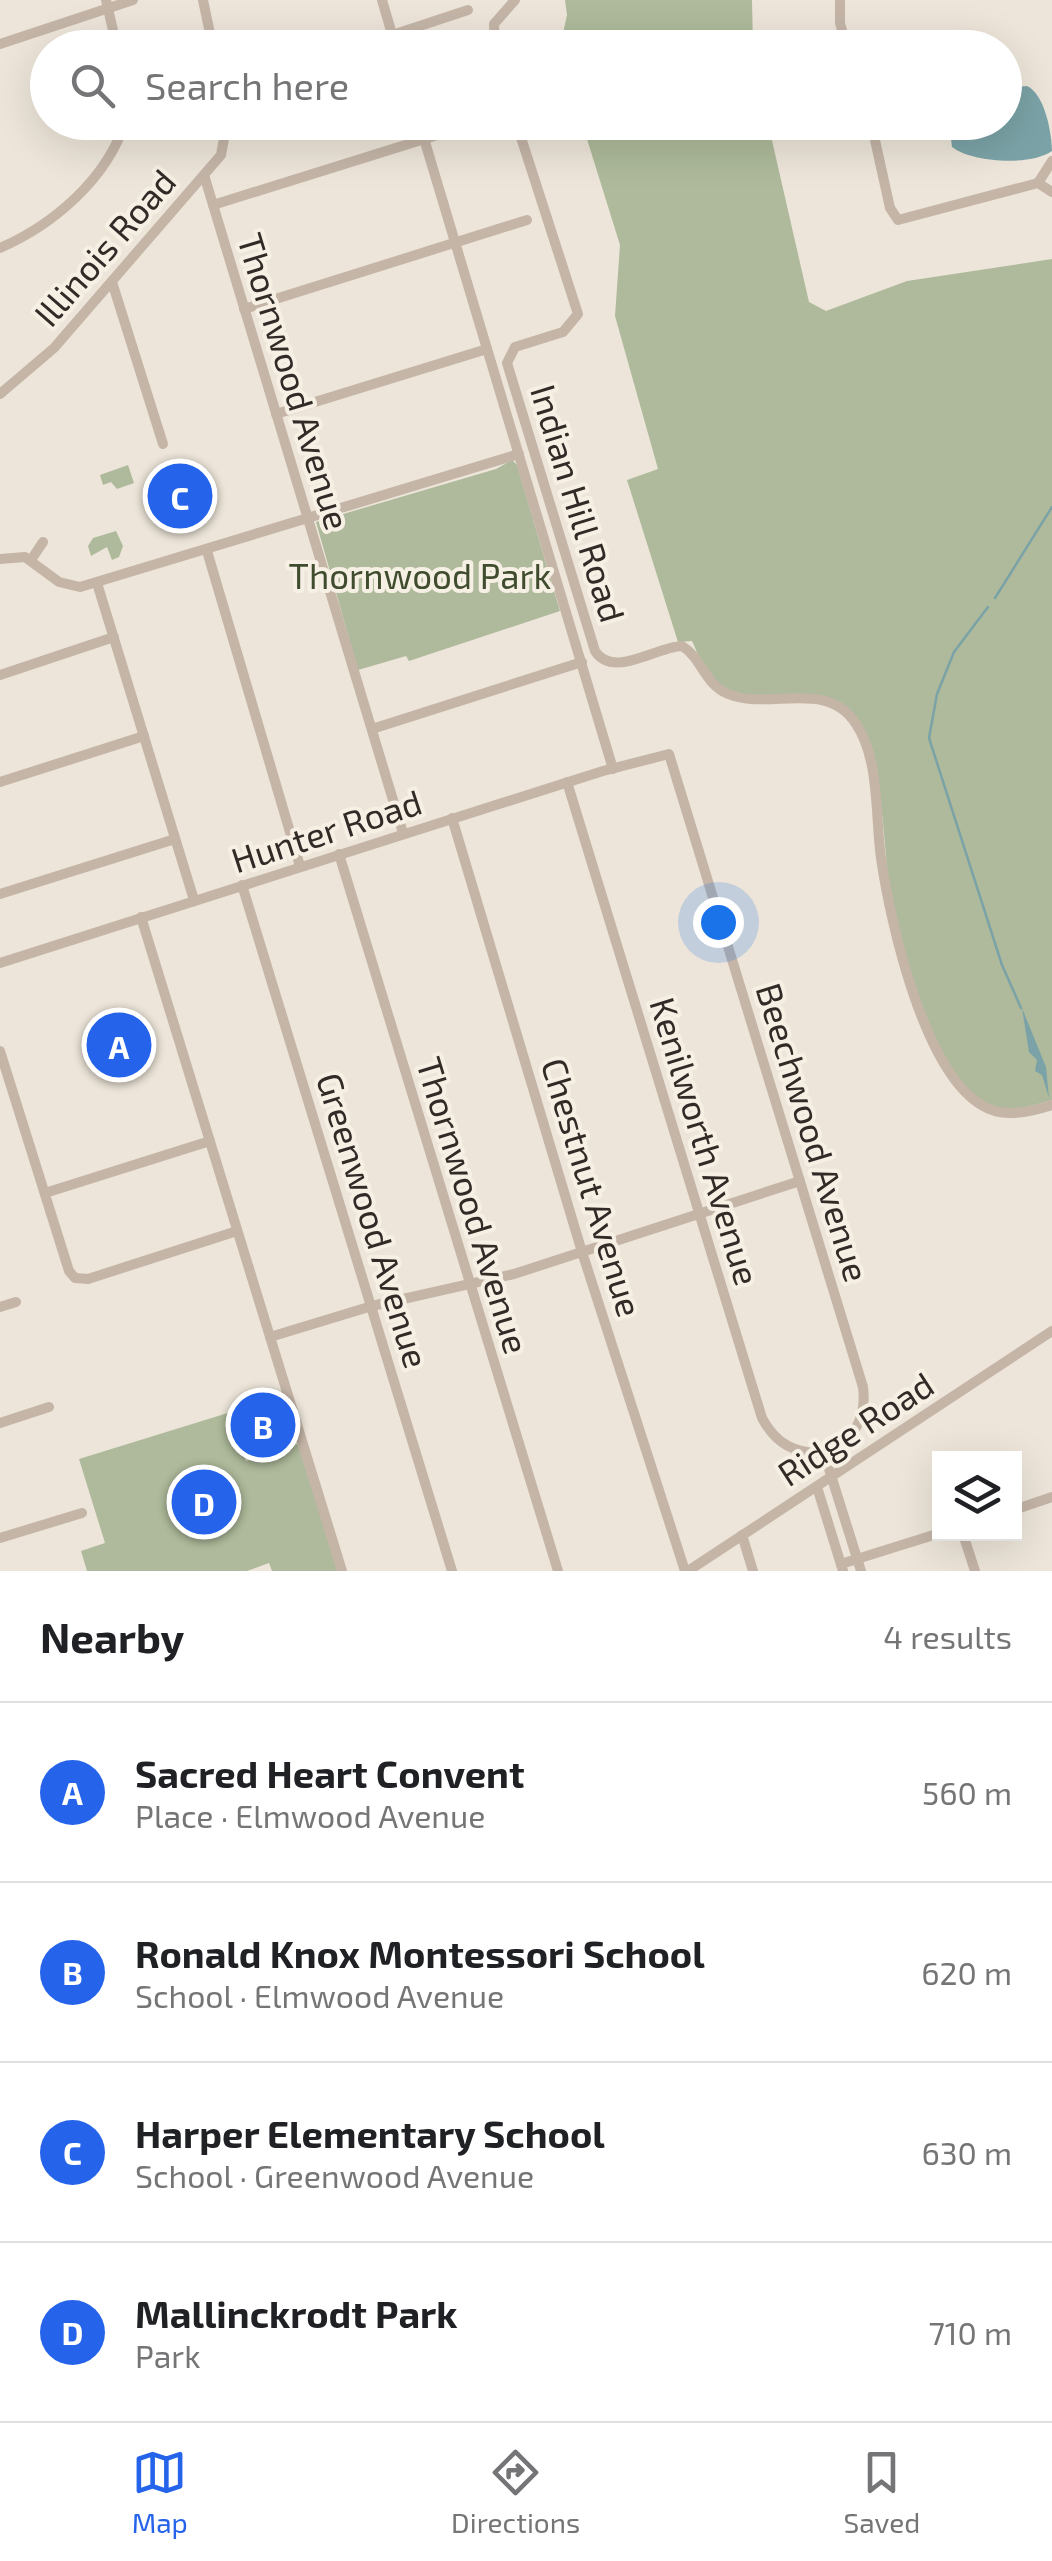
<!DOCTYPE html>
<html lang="en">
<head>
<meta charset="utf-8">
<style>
  :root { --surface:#fff; --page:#f2f2f2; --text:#202124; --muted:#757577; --line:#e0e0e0; --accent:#2563eb }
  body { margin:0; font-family:"Exo 2",sans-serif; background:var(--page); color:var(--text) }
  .controls { position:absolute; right:30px; bottom:30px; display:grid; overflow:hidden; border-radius:0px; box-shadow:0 10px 40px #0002 }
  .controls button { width:90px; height:90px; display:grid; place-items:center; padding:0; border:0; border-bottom:2px solid var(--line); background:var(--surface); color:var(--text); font:50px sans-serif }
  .you { position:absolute; left:718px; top:922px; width:35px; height:35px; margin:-25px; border:8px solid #fff; border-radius:50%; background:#1a73e8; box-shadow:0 0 0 15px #1a73e833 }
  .badge { display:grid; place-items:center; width:65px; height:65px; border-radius:50%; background:var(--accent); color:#fff; font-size:32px; font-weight:700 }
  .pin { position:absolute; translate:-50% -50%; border:5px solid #fff; box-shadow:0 2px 10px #0006 }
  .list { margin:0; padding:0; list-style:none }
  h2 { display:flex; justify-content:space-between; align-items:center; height:130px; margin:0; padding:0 40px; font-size:42px }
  h2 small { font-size:32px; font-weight:400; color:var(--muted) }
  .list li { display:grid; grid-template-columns:65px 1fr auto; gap:30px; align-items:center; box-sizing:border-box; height:180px; padding:0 40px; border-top:2px solid var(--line) }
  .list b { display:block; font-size:38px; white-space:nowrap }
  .list p { margin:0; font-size:32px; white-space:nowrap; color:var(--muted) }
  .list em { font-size:32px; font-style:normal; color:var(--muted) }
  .icon { flex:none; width:55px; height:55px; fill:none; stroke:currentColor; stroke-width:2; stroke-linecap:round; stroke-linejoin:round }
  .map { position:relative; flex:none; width:1052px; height:1571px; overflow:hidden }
  .search { position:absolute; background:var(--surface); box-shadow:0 10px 40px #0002; left:30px; right:30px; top:30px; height:110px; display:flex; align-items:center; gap:25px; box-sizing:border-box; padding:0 35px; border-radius:55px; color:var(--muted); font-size:38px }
  .sheet { height:850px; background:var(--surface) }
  nav { display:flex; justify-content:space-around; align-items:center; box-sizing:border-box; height:140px; border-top:2px solid var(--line); background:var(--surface); font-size:28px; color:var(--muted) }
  nav a { display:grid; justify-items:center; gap:5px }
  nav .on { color:var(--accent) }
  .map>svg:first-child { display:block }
  .green { fill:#aeba9b }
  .water { fill:#7ba3a7 }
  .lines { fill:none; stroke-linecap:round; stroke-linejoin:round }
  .stream { stroke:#7ba3a7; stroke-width:2.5 }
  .minor { stroke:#c4b5a7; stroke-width:10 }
  .labels { text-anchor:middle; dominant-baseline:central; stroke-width:8; stroke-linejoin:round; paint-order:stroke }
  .street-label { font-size:35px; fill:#312a26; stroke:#f6efe4 }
  .park-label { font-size:35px; fill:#3f4c2d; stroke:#f6efe4 }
</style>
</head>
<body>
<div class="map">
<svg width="1052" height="1571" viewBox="0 0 1052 1571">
  <rect width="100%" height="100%" fill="#ede5d9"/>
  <!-- green -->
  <g class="green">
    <path d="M565,0H752L753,47H560L567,15Z"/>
    <path d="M582,123H768L809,302L826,311L907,281L1052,259V1100C1032,1106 1014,1112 993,1107C938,1092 902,951 892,902C883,856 886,804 871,759C831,638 767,734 714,681C704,671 698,654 692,641L678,642L627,480L658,469L615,316L620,245Z"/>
    <path d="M512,460L517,465L560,611L409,661L406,656L358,670L316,522L496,469Z"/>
    <path d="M128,465L134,483L117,489L111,482L103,485L100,475Z"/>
    <path d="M116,531L123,546L119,557L112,560L107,547L91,556L88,546L93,538Z"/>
    <path d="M231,1412L246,1461L298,1444L338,1571H272L269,1563L247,1571H87L81,1551L105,1543L79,1459Z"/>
  </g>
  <!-- water -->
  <g class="water">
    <path d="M1027,86C1045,94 1052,134 1052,151C1031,166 973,163 952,147L949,123L1004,122L1005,88Z"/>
    <path d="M1022,1008L1046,1067L1049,1098L1042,1075L1035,1071L1037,1060L1029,1052Z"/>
  </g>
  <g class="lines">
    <!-- stream -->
    <g class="stream">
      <path d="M995,598L1052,507"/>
      <path d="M988,607L954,652L937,694L929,738L1002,965L1021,1008"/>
    </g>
    <!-- minor -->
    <g class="minor">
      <path d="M106,0L117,48"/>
      <path d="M203,0L213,48"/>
      <path d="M382,0L396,48"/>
      <path d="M840,0V23L847,48"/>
      <path d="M0,44L133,0"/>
      <path d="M353,48L468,10"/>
      <path d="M495,48L494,24L515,0"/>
      <path d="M419,122L613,769"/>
      <path d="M516,122L578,314L563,332L515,347L507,363L595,651C613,679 655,647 682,646C702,658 704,684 728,694C770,711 827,678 856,724C880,760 875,816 881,858C890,921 926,1087 992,1110C1011,1117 1034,1111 1052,1105"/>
      <path d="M871,122L890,208L898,220L1038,183L1052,192"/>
      <path d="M204,175L403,833"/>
      <path d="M1038,183L1052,161"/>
      <path d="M213,205L479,122"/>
      <path d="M0,248C53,225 107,179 125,122"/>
      <path d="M112,282L163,444"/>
      <path d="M244,309L527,220"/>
      <path d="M0,394L54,348L221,155L227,122"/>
      <path d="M276,414L487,349"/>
      <path d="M207,551L300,866"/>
      <path d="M0,559L25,557L59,582L80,587L519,454"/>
      <path d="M31,560L43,542"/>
      <path d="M97,583L194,900"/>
      <path d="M0,675L114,637"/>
      <path d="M372,729L582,662"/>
      <path d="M0,782L144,736"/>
      <path d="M567,782L762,1418C776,1444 795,1454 824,1453L861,1571"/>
      <path d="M452,818L582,1252L685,1571"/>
      <path d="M339,854L558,1571"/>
      <path d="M242,885L452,1571"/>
      <path d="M0,894L175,839"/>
      <path d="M141,917L342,1571"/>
      <path d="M0,963L603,771L669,754L863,1387C867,1420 854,1439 824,1453"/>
      <path d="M0,1051L69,1271L75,1278L88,1279L237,1231"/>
      <path d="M45,1193L210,1141"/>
      <path d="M0,1307L16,1302"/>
      <path d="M270,1337L372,1306L514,1274L800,1181"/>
      <path d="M0,1423L49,1407"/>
      <path d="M817,1487L843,1571"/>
      <path d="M1014,1510L1052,1497"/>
      <path d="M963,1534L975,1571"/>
      <path d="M742,1535L753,1571"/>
      <path d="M0,1538L82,1513"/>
      <path d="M841,1564L940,1533"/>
      <path d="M688,1571L1052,1331"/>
    </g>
  </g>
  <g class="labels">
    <!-- street labels -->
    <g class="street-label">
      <text transform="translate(104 247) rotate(-49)">Illinois Road</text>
      <text transform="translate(295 381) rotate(73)">Thornwood Avenue</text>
      <text transform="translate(579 503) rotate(73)">Indian Hill Road</text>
      <text transform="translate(326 830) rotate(-18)">Hunter Road</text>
      <text transform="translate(814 1132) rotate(73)">Beechwood Avenue</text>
      <text transform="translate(706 1141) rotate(73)">Kenilworth Avenue</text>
      <text transform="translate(593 1187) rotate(73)">Chestnut Avenue</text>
      <text transform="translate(474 1205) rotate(73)">Thornwood Avenue</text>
      <text transform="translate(374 1220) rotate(73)">Greenwood Avenue</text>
      <text transform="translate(855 1428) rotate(-33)">Ridge Road</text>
    </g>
    <!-- park labels -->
    <g class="park-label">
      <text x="420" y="575">Thornwood Park</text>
    </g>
  </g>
</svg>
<div class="controls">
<button><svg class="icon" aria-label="layers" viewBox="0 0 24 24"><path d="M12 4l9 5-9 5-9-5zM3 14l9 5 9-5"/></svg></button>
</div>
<div class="you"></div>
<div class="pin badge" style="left:119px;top:1045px">A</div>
<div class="pin badge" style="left:263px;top:1425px">B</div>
<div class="pin badge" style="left:180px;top:496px">C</div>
<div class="pin badge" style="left:204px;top:1502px">D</div>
<div class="search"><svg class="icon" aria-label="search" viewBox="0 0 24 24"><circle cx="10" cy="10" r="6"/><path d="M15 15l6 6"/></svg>Search here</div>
</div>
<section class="sheet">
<h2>Nearby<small>4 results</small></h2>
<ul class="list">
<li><span class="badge">A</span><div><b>Sacred Heart Convent</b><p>Place · Elmwood Avenue</p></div><em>560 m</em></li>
<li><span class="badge">B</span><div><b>Ronald Knox Montessori School</b><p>School · Elmwood Avenue</p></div><em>620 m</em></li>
<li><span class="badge">C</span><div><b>Harper Elementary School</b><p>School · Greenwood Avenue</p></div><em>630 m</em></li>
<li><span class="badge">D</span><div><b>Mallinckrodt Park</b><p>Park</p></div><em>710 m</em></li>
</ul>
</section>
<nav>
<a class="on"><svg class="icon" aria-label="map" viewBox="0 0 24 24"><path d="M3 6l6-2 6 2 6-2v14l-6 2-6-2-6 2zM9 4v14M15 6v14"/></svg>Map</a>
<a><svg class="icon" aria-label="directions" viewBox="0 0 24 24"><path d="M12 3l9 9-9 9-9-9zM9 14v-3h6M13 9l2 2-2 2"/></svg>Directions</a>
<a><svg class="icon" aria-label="saved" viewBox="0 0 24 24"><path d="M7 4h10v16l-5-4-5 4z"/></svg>Saved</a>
</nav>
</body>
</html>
